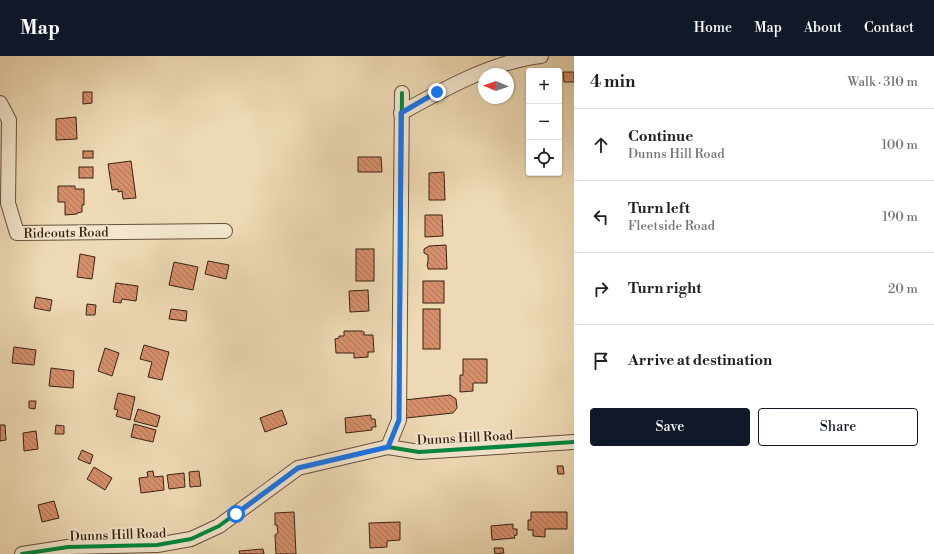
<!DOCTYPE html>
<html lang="en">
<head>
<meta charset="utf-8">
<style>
  :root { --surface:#fff; --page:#f2f2f2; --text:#202124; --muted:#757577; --line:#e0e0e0; --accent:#111827 }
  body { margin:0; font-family:"Libre Bodoni",serif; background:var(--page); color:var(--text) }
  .controls { position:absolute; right:12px; top:12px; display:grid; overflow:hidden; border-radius:4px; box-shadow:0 1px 3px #0004 }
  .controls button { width:36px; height:36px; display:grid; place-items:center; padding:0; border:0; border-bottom:1px solid var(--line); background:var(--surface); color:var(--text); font:20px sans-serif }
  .compass { position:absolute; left:478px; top:12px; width:36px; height:36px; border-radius:50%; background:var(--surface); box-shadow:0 1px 3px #0004; rotate:272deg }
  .stop { position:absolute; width:12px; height:12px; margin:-9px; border:3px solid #1a73e8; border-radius:50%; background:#fff }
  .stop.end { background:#1a73e8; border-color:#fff; box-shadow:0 1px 4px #0008 }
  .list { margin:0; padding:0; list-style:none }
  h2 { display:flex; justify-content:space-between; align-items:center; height:52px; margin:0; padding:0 16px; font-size:17px }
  h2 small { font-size:13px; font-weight:400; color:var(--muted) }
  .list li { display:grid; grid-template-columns:26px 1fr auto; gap:12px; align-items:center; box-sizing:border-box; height:72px; padding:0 16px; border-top:1px solid var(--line) }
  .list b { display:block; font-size:15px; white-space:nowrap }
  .list p { margin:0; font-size:13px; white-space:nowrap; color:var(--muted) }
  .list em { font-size:13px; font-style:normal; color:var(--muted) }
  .actions { display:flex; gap:8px; padding:12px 16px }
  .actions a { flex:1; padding:9px 0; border:1px solid var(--accent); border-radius:4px; text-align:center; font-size:14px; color:var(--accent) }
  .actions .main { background:var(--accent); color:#fff }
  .icon { flex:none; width:22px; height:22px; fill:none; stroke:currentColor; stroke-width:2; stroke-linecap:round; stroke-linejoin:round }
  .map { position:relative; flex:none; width:574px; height:498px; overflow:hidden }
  header { display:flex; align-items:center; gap:24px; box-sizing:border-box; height:56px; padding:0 20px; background:var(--accent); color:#fff }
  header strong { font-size:19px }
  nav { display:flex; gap:22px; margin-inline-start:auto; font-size:14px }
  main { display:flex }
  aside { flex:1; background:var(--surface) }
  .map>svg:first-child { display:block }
  .building { fill:url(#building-back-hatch); stroke:#3a2113 }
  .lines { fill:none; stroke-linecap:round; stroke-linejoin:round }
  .minor-casing { stroke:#674f3b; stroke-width:16 }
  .minor { stroke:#f3e6ce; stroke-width:14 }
  .cycleway-casing { stroke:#f3e6ce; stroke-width:6 }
  .cycleway { stroke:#00873e; stroke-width:4 }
  .route { stroke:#1a73e8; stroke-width:5 }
  .labels { text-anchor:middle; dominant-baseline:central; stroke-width:3.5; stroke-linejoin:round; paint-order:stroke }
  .street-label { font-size:13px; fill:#3a2113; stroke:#f3e6ce }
</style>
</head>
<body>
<header>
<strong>Map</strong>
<nav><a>Home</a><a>Map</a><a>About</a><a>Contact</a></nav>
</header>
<main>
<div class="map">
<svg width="574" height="498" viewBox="0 0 574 498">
  <defs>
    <pattern id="building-back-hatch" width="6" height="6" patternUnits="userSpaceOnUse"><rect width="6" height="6" fill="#d58f6b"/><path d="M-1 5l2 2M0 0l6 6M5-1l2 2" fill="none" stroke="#ae7457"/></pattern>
  </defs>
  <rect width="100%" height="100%" fill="#edd9b3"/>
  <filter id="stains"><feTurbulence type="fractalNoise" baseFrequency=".005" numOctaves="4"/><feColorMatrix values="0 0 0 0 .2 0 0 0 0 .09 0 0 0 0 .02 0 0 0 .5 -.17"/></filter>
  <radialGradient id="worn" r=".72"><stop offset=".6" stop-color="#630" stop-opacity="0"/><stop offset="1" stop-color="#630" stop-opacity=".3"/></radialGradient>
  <!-- building -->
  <g class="building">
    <path d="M563,16H574V26H564Z"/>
    <path d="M83,36H92V47L83,48Z"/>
    <path d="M76,61L77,83L56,84V63Z"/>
    <rect x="83" y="95" width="10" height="7"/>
    <path d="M358,101H381L382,116H358Z"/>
    <path d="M131,105L136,142L123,143L122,135L118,136V133L112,134L108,108Z"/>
    <rect x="79" y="111" width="14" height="11"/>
    <path d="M444,116L445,144H429V117Z"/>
    <path d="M58,130H75V133H84V149H82V156L77,157V158L65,159V146H58Z"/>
    <path d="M425,159H442L443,180L425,181Z"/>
    <path d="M446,189L447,213H428V211L427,210L428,205V199L424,197V193L429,190Z"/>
    <rect x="356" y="193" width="18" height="32"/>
    <path d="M80,198L95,201L92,223L77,221Z"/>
    <path d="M208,205L229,209L226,223L205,218Z"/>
    <path d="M174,206L198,211L193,234L169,229Z"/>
    <rect x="423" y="225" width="21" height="22"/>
    <path d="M116,227L138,230L136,245L122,243L121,247L113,246Z"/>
    <path d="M368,234L369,255L350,256L349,235Z"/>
    <path d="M36,241L52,244L50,255L34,252Z"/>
    <path d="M87,248L96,249L95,259H86Z"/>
    <path d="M171,253L187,255L186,265L169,263Z"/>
    <rect x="423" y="253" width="17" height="40"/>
    <path d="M344,275H362L364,276V279H373L374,296H368V301L354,302V297H336L335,283L339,282V280H344Z"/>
    <path d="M144,289L169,296L162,324L148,321L152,306L140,303Z"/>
    <path d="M14,291L36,294L34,309L12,307Z"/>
    <path d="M105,292L119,297L112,320L98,315Z"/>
    <path d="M463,303H487V327H473V335L460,336V319H463Z"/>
    <path d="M51,312L74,315L73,332L49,330Z"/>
    <path d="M118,337L135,341L130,364L116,360L118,354L114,353Z"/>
    <path d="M450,339L456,343L457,352L453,357L406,362L404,344Z"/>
    <path d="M29,345H36L35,353L29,352Z"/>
    <path d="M138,353L160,360L157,371L134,365Z"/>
    <path d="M282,354L287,368L265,376L260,362Z"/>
    <path d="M371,359V363H375L376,371H372V374L346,377L345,362Z"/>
    <path d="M134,368L156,374L153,386L131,381Z"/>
    <path d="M0,369H5L6,384L0,385Z"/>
    <path d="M56,369L64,370V378H55Z"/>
    <path d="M36,375L38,393L24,395L23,377Z"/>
    <path d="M82,394L93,399L90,408L78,403Z"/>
    <path d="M557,410H563L564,418H558Z"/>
    <path d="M94,411L112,422L105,434L87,423Z"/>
    <path d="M153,415L154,421L163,420L164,434L141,437L139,422L148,421L147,416Z"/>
    <path d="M199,415L201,430L190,431L189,416Z"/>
    <path d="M184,417L185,431L169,433L167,419Z"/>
    <path d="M54,445L59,462L42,466L38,449Z"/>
    <path d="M294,456L296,498H276L275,479L278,477L277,469H275V457Z"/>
    <path d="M531,456H567V473H545V481L533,480V474H528V464H531Z"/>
    <path d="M400,466V484L387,485V491L370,492L369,467Z"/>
    <path d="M513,468V473H517V479L514,480L515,482L492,484L491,470Z"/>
    <path d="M494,492H503L504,497L495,498Z"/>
    <path d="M263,493L264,498H240L239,495Z"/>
  </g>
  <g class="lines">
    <!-- minor casing -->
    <g class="minor-casing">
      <g id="minor">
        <path d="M0,47L9,64L8,147L17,177L225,175"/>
        <path d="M401,57C442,34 494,5 541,0"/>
        <path d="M388,391L399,364L402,37"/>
        <path d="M22,498L68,491L157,489L191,483L219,470L298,412L388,391L419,396L574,386"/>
      </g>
    </g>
    <!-- minor -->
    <use href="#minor" class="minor"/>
    <!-- cycleway casing -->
    <g class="cycleway-casing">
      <g id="cycleway">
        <path d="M388,391L399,364L402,37"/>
        <path d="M22,498L68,491L157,489L191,483L219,470L298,412L388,391L419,396L574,386"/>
      </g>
    </g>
    <!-- cycleway -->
    <use href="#cycleway" class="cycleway"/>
  </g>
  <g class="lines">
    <!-- route -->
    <path class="route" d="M236,458L298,412L388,391L399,364L401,57L437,36"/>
  </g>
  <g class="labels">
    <!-- street labels -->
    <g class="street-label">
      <text transform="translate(66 177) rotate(-1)">Rideouts Road</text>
      <text transform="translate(465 382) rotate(-3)">Dunns Hill Road</text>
      <text transform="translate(118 479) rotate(-2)">Dunns Hill Road</text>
    </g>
  </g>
  <rect width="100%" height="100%" filter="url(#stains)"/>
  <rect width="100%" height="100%" fill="url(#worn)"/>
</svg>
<div class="controls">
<button>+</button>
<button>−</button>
<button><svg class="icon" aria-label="locate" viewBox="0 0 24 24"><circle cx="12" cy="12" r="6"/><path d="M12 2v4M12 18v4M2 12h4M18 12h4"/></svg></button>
</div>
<svg class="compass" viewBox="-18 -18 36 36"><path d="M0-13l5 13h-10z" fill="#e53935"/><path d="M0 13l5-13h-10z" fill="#757577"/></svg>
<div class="stop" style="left:236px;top:458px"></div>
<div class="stop end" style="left:437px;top:36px"></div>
</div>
<aside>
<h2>4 min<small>Walk · 310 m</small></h2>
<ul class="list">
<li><svg class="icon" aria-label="ahead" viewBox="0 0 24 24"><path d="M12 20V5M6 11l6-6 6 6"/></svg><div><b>Continue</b><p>Dunns Hill Road</p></div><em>100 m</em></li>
<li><svg class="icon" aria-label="left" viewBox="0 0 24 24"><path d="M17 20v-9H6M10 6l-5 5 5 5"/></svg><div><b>Turn left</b><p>Fleetside Road</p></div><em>190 m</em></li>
<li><svg class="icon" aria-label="right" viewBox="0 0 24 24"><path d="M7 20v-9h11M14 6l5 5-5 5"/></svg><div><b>Turn right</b></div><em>20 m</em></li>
<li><svg class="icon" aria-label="arrive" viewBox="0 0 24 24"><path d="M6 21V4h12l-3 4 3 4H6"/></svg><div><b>Arrive at destination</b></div></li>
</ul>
<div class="actions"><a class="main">Save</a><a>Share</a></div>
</aside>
</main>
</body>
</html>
